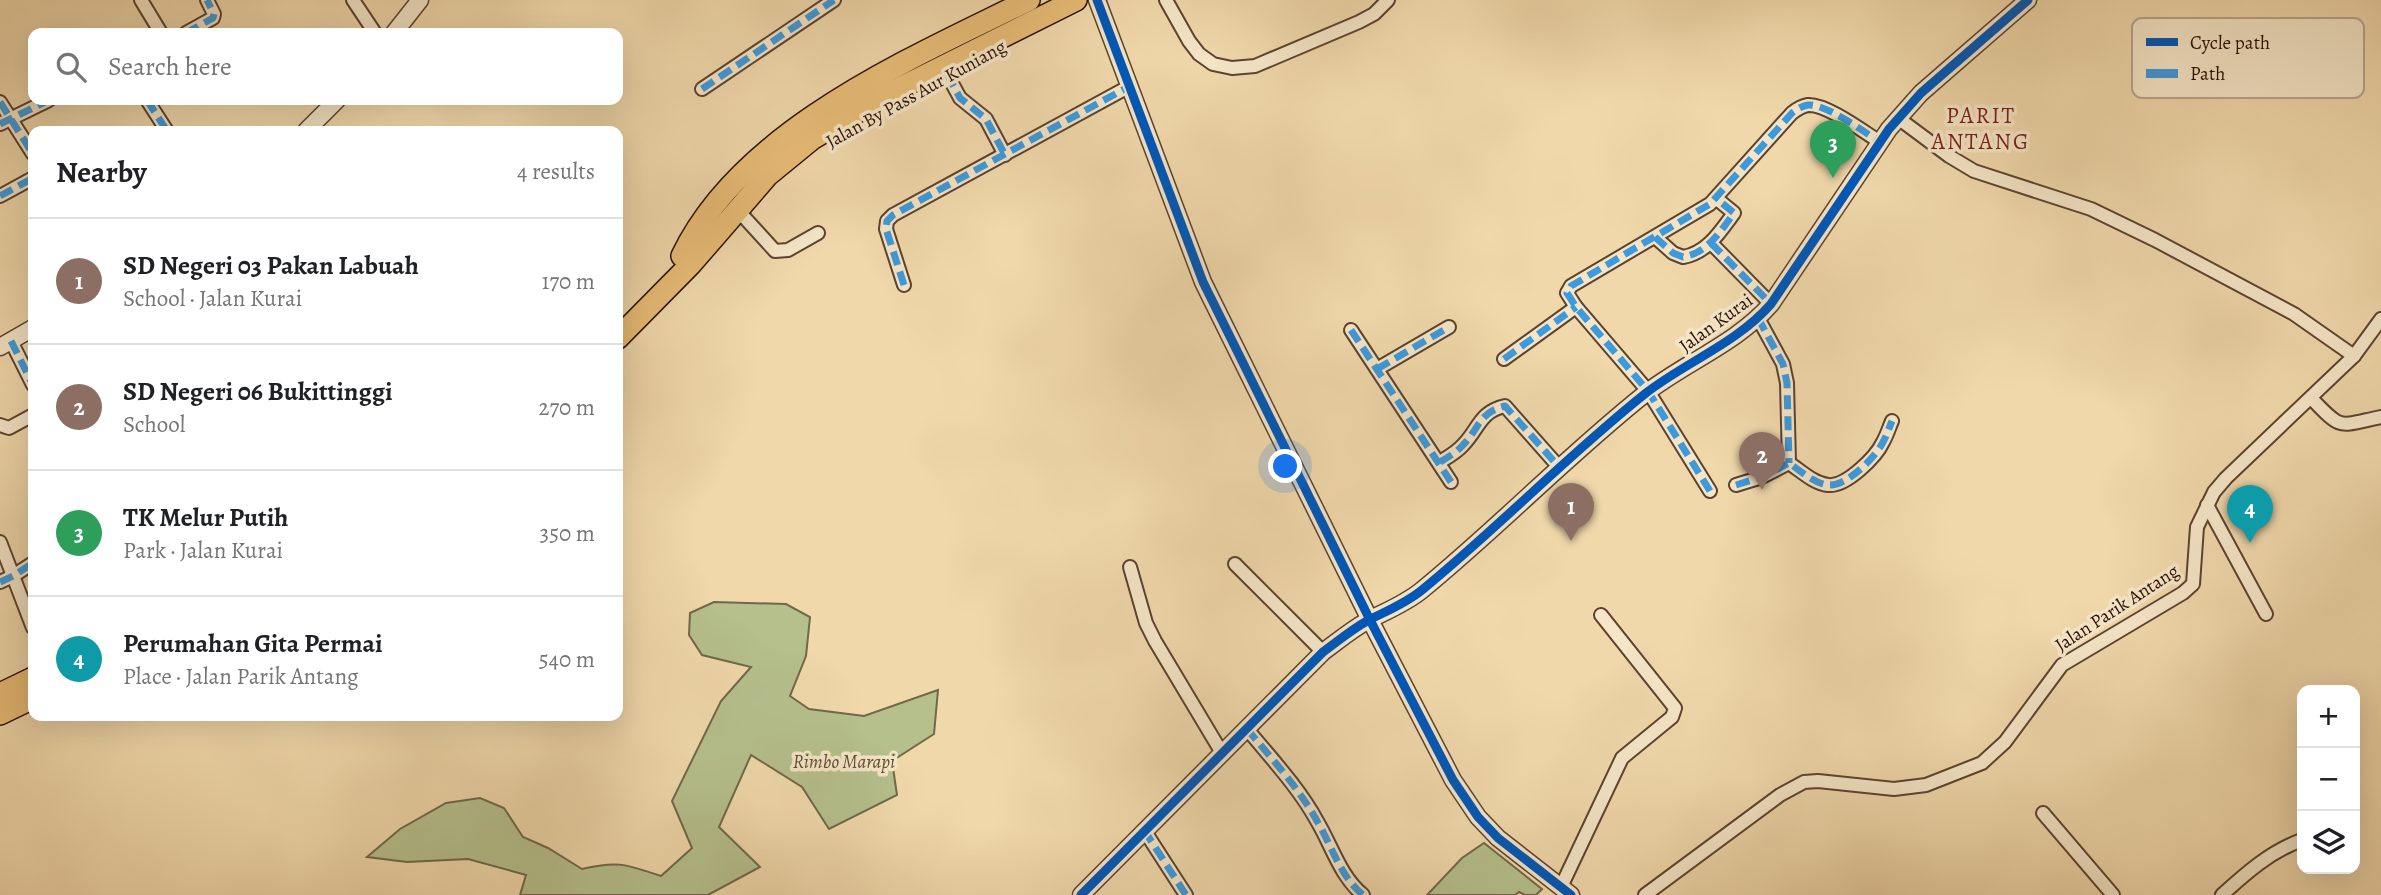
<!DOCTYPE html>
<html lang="en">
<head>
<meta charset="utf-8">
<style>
  :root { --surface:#fff; --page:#f6f6f6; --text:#202124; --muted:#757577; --line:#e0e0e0; --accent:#ea580c }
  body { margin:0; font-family:Alegreya,serif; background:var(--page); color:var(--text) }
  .controls { position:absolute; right:21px; bottom:21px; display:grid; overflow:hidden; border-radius:14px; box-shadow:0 7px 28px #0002 }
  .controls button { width:63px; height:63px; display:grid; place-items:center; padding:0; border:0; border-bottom:2px solid var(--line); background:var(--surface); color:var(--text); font:35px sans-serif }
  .you { position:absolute; left:1286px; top:467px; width:24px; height:24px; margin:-18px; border:5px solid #fff; border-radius:50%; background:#1a73e8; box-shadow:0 0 0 10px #1a73e833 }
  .badge { display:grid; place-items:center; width:46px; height:46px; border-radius:50%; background:var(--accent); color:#fff; font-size:23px; font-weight:700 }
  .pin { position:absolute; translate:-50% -58px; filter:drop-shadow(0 2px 4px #0008) }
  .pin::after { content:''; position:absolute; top:37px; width:24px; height:21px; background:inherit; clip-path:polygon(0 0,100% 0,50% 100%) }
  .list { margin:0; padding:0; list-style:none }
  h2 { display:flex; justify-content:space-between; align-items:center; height:91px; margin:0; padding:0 28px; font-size:30px }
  h2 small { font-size:23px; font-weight:400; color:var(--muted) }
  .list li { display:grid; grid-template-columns:46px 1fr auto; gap:21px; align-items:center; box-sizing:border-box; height:126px; padding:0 28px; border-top:2px solid var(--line) }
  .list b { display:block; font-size:26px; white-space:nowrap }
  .list p { margin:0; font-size:23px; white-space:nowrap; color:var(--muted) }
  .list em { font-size:23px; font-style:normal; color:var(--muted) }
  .icon { flex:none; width:38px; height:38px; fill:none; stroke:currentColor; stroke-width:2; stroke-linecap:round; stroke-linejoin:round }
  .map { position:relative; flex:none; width:2381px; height:895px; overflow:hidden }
  .search { position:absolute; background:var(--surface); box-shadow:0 7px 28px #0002; left:28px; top:28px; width:595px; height:77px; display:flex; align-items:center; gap:18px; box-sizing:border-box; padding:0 24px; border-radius:14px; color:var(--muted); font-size:26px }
  .panel { position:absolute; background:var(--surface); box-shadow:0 7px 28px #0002; left:28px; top:126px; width:595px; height:595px; border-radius:14px }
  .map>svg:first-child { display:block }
  .green { fill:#b5c08d; stroke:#706848; stroke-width:2 }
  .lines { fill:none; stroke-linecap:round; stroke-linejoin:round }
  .minor-casing { stroke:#5c422e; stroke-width:16 }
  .tertiary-casing { stroke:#5c422e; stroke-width:19 }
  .trunk-casing { stroke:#2b1004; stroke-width:24 }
  .minor { stroke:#f5e6c8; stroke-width:12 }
  .tertiary { stroke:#f5e6c8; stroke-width:16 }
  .trunk { stroke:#e8bc76; stroke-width:21 }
  .quiet { stroke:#3d9add; stroke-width:7; stroke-dasharray:14 7; stroke-linecap:butt }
  .cycleway-casing { stroke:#f5e6c8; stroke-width:13 }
  .cycleway { stroke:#0057b8; stroke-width:9 }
  .labels { text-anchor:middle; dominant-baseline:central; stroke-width:7; stroke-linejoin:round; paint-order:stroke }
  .street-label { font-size:19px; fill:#2b1004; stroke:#f5e6c8 }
  .park-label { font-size:19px; font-style:italic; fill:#5b4e34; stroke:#f5e6c8 }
  .quarter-label { font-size:23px; letter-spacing:2px; fill:#7a1f14; stroke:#f5e6c8 }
  .key { fill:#f5e6c8; stroke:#b8a68d; stroke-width:2 }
  .key-label { font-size:19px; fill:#2b1004 }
</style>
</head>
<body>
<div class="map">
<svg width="2381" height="895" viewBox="0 0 2381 895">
  <rect width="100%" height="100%" fill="#f0d8ab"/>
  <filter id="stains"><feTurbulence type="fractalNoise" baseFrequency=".00286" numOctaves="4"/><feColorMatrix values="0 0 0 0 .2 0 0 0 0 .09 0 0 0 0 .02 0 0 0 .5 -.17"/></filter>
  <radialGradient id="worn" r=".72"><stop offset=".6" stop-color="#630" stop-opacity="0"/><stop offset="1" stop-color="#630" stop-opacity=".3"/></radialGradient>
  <!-- green -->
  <g class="green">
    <path d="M714,602L786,604L810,617L806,656L790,696L809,709L864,716L938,690L934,734L892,761L897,795L829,829L802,787L751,755L719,827L760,867L708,895H520L526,875L468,859L407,862L367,857L400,829L446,803L480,798L504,808L523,837L548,848L582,869C619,860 627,865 661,876L692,848L672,801L721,701L751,667L702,655L689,635L690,613Z"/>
    <path d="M1484,843L1542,889L1536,895H1525L1519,892L1515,895H1427L1462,858Z"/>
  </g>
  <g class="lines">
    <!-- minor casing -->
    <g class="minor-casing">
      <g id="minor">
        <path d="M141,0L161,33"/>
        <path d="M353,0L375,33"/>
        <path d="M1166,0L1189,41L1199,54L1213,64L1232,68L1255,66L1359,22L1374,14L1388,0"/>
        <path d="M186,33L213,18L214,14L207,0"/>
        <path d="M947,74L960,98L986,119L1005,155"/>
        <path d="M702,89L834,0"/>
        <path d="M147,100L167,131"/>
        <path d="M0,102L33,154"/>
        <path d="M1898,118L1949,156L1974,171L2091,209L2155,240L2294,314L2354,356"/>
        <path d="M0,124L49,100"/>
        <path d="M0,196L33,178"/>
        <path d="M744,217L775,251L788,250L818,233"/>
        <path d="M1655,237L1673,253L1683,257C1707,253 1720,232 1734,213L1717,199"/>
        <path d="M1711,243L1771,304"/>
        <path d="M904,285L886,229L887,221L893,215L1130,86"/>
        <path d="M1758,318L1783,364L1787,383L1789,463"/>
        <path d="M1351,330L1451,482"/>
        <path d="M11,341L33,385"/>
        <path d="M1504,359L1576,307"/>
        <path d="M1377,369L1449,327"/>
        <path d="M2311,398C2343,431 2337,426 2381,417"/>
        <path d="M0,425L9,428L33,415"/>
        <path d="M1440,462C1448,457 1457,452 1463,445C1479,429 1479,412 1505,406L1559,467"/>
        <path d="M1736,485L1762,477L1789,463C1801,471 1813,483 1828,485C1846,487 1876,457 1883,442C1887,435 1889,428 1892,421"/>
        <path d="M1710,491L1648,391L1576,307L1567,293L1571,286L1710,204L1792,113C1797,109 1802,106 1808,105C1827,104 1864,132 1880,142"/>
        <path d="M2207,505L2266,614"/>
        <path d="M0,542L33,628"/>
        <path d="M1235,564L1323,652"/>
        <path d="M1130,567L1146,623L1155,641L1222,753"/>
        <path d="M0,582L13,576L33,563"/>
        <path d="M1247,729C1271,758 1299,788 1317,821C1332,846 1340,876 1363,895"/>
        <path d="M2043,813L2113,895"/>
        <path d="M1144,830L1186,895"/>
        <path d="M1561,887L1622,758L1672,717L1675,708L1601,615"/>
        <path d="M1645,895L1780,795L1804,782L1818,781L1894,789L1926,785L1982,763L2005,742L2062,665L2183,593L2193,584L2197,527L2214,492L2226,478L2354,356L2381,319"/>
        <path d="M2222,895C2246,873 2271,851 2302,840"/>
      </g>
    </g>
    <!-- tertiary casing -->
    <g class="tertiary-casing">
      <g id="tertiary">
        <path d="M1097,0L1203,282L1370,620L1453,780L1478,817L1498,838L1571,895"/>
        <path d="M394,33L420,0"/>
        <path d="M306,131L337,100"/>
        <path d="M0,347L33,328"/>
        <path d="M1081,895L1323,652C1338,641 1351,630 1367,621C1386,611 1405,604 1422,590C1499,527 1568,455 1646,393C1686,362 1737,343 1771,304L1889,129L1921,93L2028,0"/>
      </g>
    </g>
    <!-- trunk casing -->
    <g class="trunk-casing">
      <g id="trunk">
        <path d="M682,256C742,130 910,59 1029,0"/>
        <path d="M618,338L691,264L768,175L812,139L886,95L1076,0"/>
        <path d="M0,694L33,678"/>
        <path d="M0,714L33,698"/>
      </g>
    </g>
    <!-- minor -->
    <use href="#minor" class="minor"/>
    <!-- tertiary -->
    <use href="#tertiary" class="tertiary"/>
    <!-- trunk -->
    <use href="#trunk" class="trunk"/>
    <!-- quiet -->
    <g class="quiet">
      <path d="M186,33L213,18L214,14L207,0"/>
      <path d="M947,74L960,98L986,119L1005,155"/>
      <path d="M702,89L834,0"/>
      <path d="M147,100L167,131"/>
      <path d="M0,102L33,154"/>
      <path d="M0,124L49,100"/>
      <path d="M0,196L33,178"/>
      <path d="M1655,237L1673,253L1683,257C1707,253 1720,232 1734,213L1717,199"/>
      <path d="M1711,243L1771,304"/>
      <path d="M904,285L886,229L887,221L893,215L1130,86"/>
      <path d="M1758,318L1783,364L1787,383L1789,463"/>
      <path d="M1351,330L1451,482"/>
      <path d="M11,341L33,385"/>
      <path d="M1504,359L1576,307"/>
      <path d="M1377,369L1449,327"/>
      <path d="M1440,462C1448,457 1457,452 1463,445C1479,429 1479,412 1505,406L1559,467"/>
      <path d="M1736,485L1762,477L1789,463C1801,471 1813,483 1828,485C1846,487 1876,457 1883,442C1887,435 1889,428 1892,421"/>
      <path d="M1710,491L1648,391L1576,307L1567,293L1571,286L1710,204L1792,113C1797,109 1802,106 1808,105C1827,104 1864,132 1880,142"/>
      <path d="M0,582L13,576L33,563"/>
      <path d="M1247,729C1271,758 1299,788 1317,821C1332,846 1340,876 1363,895"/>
      <path d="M1144,830L1186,895"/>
    </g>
    <!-- cycleway casing -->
    <g class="cycleway-casing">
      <g id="cycleway">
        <path d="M1097,0L1203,282L1370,620L1453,780L1478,817L1498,838L1571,895"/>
        <path d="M1081,895L1323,652C1338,641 1351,630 1367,621C1386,611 1405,604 1422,590C1499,527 1568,455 1646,393C1686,362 1737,343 1771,304L1889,129L1921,93L2028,0"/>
      </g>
    </g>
    <!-- cycleway -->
    <use href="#cycleway" class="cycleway"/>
  </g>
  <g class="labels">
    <!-- street labels -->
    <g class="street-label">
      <text transform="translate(916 94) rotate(-29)">Jalan By Pass Aur Kuniang</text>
      <text transform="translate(1716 323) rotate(-36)">Jalan Kurai</text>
      <text transform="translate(2117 608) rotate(-33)">Jalan Parik Antang</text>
    </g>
    <!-- park labels -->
    <g class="park-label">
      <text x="844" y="762">Rimbo Marapi</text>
    </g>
    <!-- quarter labels -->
    <g class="quarter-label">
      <text x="1981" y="115">PARIT<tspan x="1981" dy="26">ANTANG</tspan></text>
    </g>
  </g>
  <!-- legend -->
  <rect x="2132" y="18" width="232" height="80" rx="10" class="key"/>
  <rect x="2146" y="38" width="32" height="8" fill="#0057b8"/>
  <rect x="2146" y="69" width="32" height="9" fill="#3d9add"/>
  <g class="key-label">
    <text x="2190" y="49">Cycle path</text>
    <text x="2190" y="80">Path</text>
  </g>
  <rect width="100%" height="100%" filter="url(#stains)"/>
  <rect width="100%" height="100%" fill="url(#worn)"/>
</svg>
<div class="controls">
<button>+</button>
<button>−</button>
<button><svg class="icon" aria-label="layers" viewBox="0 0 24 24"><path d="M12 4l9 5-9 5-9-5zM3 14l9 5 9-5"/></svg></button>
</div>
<div class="you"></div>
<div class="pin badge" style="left:1571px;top:541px;background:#8d6e63">1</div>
<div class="pin badge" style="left:1762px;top:490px;background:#8d6e63">2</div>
<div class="pin badge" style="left:1833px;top:178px;background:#2e9e5b">3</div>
<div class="pin badge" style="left:2250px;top:543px;background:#0f9aa8">4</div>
<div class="search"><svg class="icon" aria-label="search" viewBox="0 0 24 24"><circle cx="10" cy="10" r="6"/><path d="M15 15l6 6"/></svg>Search here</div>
<section class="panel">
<h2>Nearby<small>4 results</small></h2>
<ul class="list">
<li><span class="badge" style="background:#8d6e63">1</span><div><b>SD Negeri 03 Pakan Labuah</b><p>School · Jalan Kurai</p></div><em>170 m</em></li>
<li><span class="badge" style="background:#8d6e63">2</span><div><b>SD Negeri 06 Bukittinggi</b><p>School</p></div><em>270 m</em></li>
<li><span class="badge" style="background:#2e9e5b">3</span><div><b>TK Melur Putih</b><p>Park · Jalan Kurai</p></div><em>350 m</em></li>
<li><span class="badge" style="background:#0f9aa8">4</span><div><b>Perumahan Gita Permai</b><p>Place · Jalan Parik Antang</p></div><em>540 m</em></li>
</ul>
</section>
</div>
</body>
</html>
